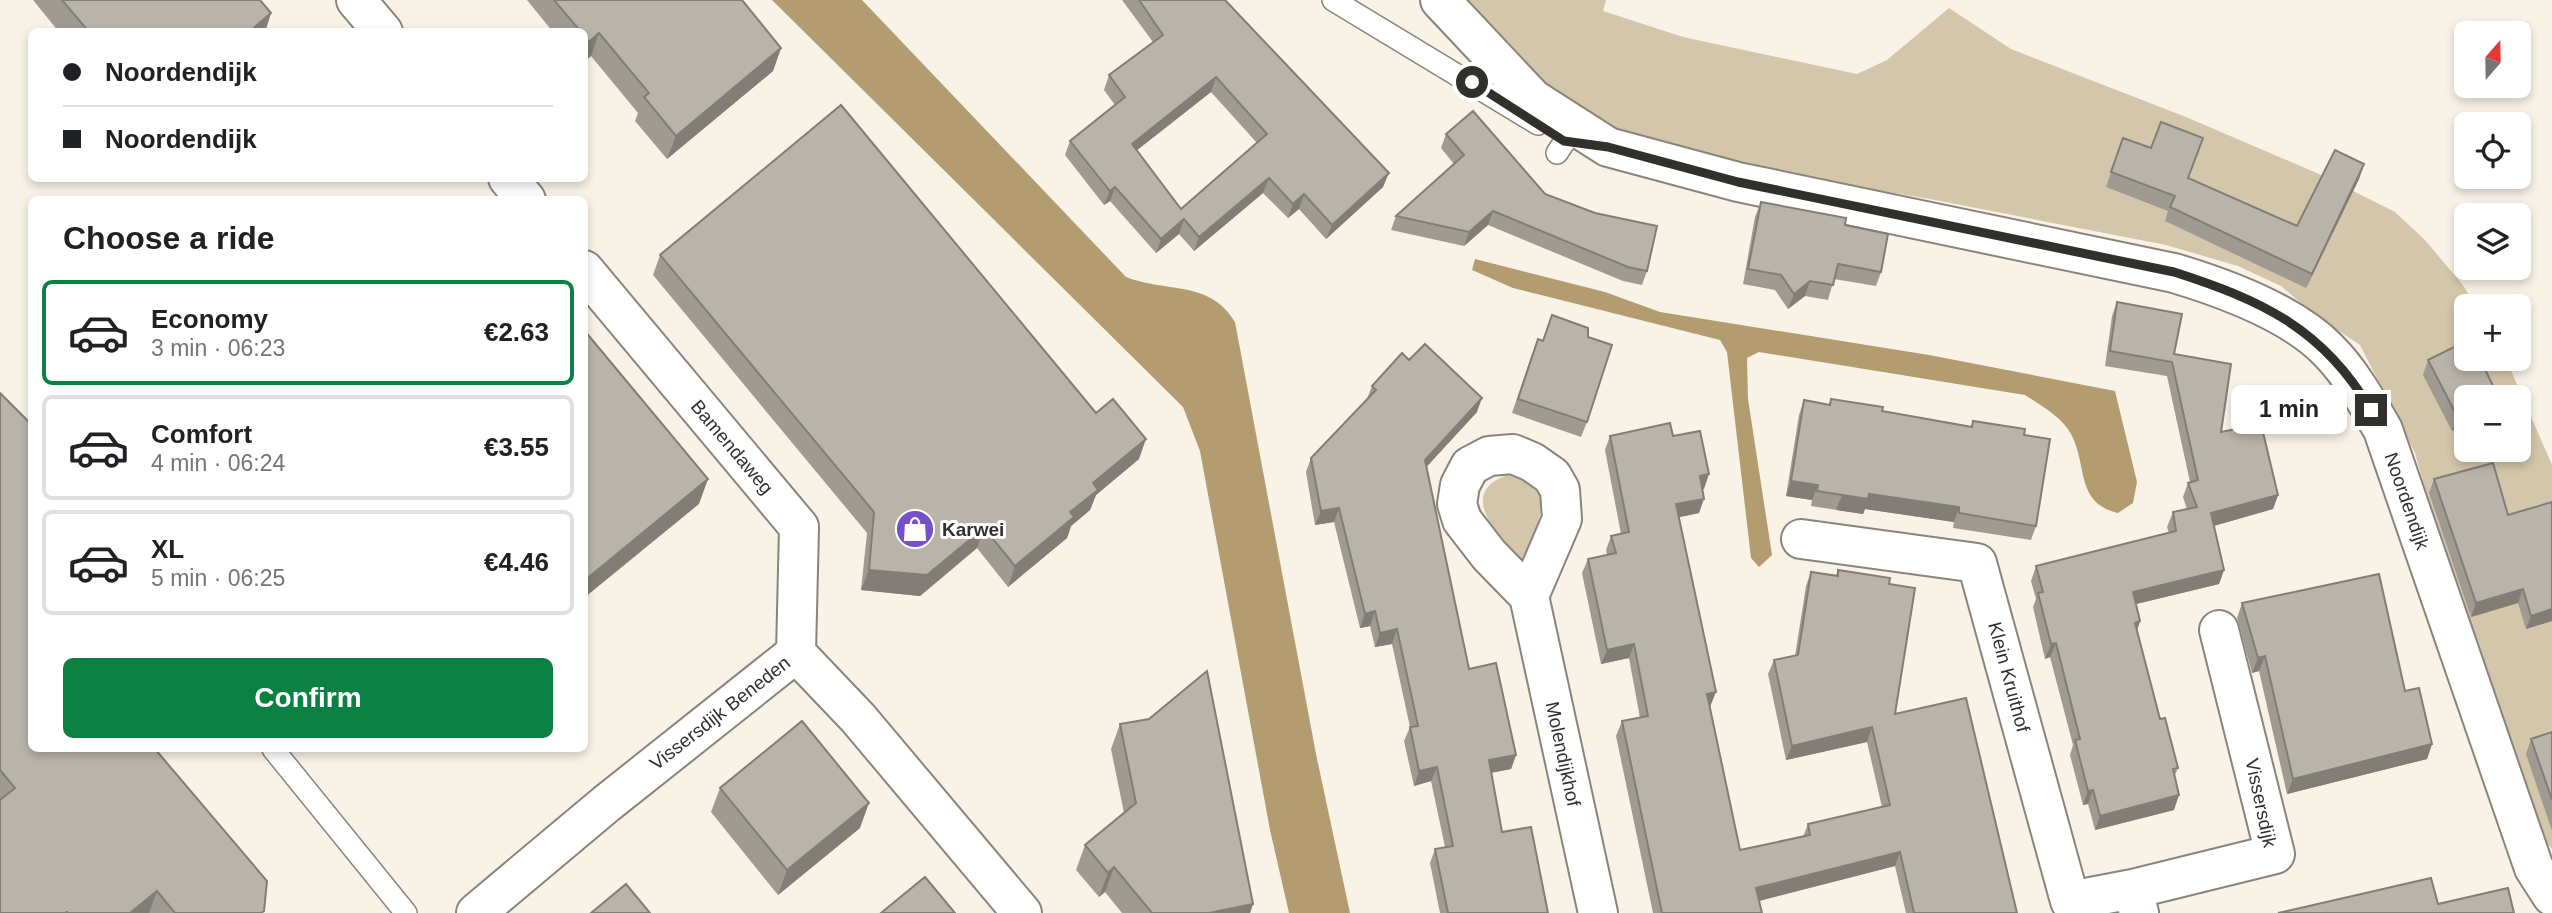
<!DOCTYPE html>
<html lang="en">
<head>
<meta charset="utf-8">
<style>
	:root { --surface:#fff; --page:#f6f6f6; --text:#202124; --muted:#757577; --line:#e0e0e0; --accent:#0b8043 }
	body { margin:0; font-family:Arial,sans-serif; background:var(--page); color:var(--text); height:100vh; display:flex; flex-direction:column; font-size:26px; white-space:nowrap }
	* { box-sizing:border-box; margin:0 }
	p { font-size:23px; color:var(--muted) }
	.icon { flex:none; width:38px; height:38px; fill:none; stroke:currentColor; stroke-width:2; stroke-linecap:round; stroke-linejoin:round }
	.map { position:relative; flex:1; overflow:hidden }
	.details { position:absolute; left:28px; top:196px; width:560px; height:556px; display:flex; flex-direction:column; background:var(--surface); border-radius:10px; box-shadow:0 4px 10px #0003 }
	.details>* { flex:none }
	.guide { position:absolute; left:28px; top:28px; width:560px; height:154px; border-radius:10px; box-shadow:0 4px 10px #0003; display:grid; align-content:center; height:154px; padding:0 35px; background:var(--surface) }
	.needle { width:46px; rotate:20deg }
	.fabs { position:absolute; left:2454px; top:21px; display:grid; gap:14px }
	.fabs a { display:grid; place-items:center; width:77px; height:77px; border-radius:10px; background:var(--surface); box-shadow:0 4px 10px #0003; font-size:35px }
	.end { position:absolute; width:32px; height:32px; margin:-16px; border:9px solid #32302c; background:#fff; box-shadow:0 0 0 4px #fff }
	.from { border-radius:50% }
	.bubble { position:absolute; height:49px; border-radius:10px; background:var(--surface); box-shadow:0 4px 10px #0003; font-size:23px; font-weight:700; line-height:49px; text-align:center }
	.guide b { display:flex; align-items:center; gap:24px; height:66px; font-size:26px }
	.guide b+b { border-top:2px solid var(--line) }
	.guide i { width:18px; height:18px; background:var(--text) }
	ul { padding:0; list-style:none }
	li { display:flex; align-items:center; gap:21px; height:105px; margin:0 14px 10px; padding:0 21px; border:4px solid var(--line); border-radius:10px }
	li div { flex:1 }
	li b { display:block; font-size:26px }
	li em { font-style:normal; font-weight:700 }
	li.selected { border-color:var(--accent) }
	li>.icon { width:63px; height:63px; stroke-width:1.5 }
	h2 { padding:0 35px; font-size:32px; line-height:84px }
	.action { display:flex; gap:14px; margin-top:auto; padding:14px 35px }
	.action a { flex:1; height:80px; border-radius:10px; background:var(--accent); color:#fff; font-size:28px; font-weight:700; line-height:80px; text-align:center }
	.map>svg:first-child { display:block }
</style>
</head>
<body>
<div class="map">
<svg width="2552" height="913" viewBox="0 0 2552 913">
	<rect width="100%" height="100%" fill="#f8f2e7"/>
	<!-- grass -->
	<path fill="#d4c6aa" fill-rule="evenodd" d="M1461,0H1606L1603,11L1683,37L1857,74L1887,60L1949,8L2011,49L2186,117L2319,174L2395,212L2425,240L2462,284L2476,306H2466V359H2506L2552,465V849L2529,824L2461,623L2415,453L2360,345L2315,315L2281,286L2238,266L2166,245L1930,199L1716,164L1635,144L1547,90ZM2466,397H2518V450H2466Z
		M1513,473L1529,481L1541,495L1540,515L1525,564C1500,536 1451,492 1513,473Z"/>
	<!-- water -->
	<path fill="#b39d70" d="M772,0H862L1126,277C1168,293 1210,280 1235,322L1316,754L1350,913H1289L1270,830L1200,451L1183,407Z
		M1475,259L1605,292L1660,312L1929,355L2115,391L2137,482L2133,503L2118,513C2075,503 2088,466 2071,434C2062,417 2040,405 2025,395L1759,352L1747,358L1748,399L1772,555L1759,567L1751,558L1727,352L1720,340L1513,288L1472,270Z"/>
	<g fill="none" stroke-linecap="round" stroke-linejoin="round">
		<!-- service casing -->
		<g stroke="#8a857b" stroke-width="24">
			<path id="service" d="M1333,0L1538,124
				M1557,153L1565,141
				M273,749L406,913"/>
		</g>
		<!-- minor casing -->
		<g stroke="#8a857b" stroke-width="42">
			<path id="minor" d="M356,0L383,32
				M1440,0L1533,99L1608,147L1738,182L2174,273C2224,288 2291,312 2328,350C2351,373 2367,402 2383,430L2534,868L2552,896
				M508,178L526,200
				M584,270L799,527L796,653
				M1801,539L1977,563L2070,901L2133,889
				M1529,596L1562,519L1560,490L1552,476L1532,462L1513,454L1489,456L1470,466L1460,485L1457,504L1462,520L1489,555L1529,596L1598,913
				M476,913L606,804L796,653L858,718L1022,913
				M2139,913L2133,889L2275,854L2219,630"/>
		</g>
		<!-- service -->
		<use href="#service" stroke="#fff" stroke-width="21"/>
		<!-- minor -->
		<use href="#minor" stroke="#fff" stroke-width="38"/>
	</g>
	<!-- wall -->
	<path fill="#9f9b92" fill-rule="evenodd" d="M33,0H260L271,13L265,32H59Z
		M527,0H742L781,48L773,71L667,159L635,121L638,113L591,56L584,62V32H553Z
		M1122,0H1226L1225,1L1383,187L1326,239L1299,209L1288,218L1263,193L1194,251L1179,234L1156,253L1110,201L1104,205L1065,155L1070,141L1115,105L1104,90L1109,75L1153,42ZM1211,92L1257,143L1181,209L1137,150Z
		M1446,134L1545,194L1647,271L1642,285L1623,281L1488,225L1464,246L1391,230L1396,216L1454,164L1441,148Z
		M2123,138L2188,178L2297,226L2364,164L2359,179L2306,288L2165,221L2168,211L2106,187Z
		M1761,202L1845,225L1881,272L1876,286L1834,279L1828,300L1805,296L1788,309L1775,290L1743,284L1755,217Z
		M660,255L1096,413L1139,459L1096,495L1090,510L1071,526L1067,538L1008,587L977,548L920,596L861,590L867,533L653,275Z
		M2117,302L2174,354L2221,432L2278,495L2273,509L2214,526L2224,570L2219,584L2136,604L2140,621L2137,631L2160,719L2178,768L2174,777V810L2095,830L2088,804L2083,805L2070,755L2073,745L2050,657L2045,659L2033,607L2036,599L2031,581L2036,566L2169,533L2167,527L2173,512L2187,509L2183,497L2188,483L2190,482L2167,376L2105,366L2112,316Z
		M1542,341L1587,422L1581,437L1512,413L1532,354Z
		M1409,360L1477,412L1426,467L1469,669L1516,755L1511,769L1491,773L1502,832L1548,913H1440L1430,863L1435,849L1445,847L1431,781L1414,786L1404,741L1410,727L1392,644L1375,647L1370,626L1360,628L1334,522L1315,525L1306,472L1311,458L1367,399L1372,386Z
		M2428,360L2498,396L2497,397H2466L2452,431L2423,375Z
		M0,393L32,749L264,911L263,913H0Z
		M1831,399L1882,411L1971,427L1973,421L2024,435L2036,526L2031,540L1953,528L1954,522L1865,509L1863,514L1811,506L1812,500L1786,496L1799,415L1804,400L1829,405Z
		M1610,436H1673L1704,489H1703L1699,513L1679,517L1710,707L1740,850L1803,837L1808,824L1882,807L1867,742L1786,760L1768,674L1774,660L1795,656L1806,586L1811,572L1836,575L1838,570L1889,584L1895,714L2017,913H1906L1895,866L1759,901L1762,913H1653L1616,736L1622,721L1640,718L1629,658L1601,664L1582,573L1588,559L1607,555L1606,550L1611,536L1621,534L1605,450Z
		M2434,479L2508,515L2552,621L2526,629L2518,603L2471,617L2429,493Z
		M2242,603L2405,691L2432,744L2427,759L2287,794L2259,671L2252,673L2237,618Z
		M1120,724L1253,904L1250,913H1122L1105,892L1099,897L1076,870L1085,845L1124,813L1111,749Z
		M2552,732V831L2526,754L2531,739Z
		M720,788L860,828L778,895L711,812Z"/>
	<!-- shaded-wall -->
	<path fill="#827e77" d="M271,13L265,32H249Z
		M599,33L591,56L584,62V54L589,42Z
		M781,48L773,71L667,159L676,136Z
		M1216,77L1211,92L1127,158L1132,144Z
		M2364,164L2359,179L2306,288L2312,274Z
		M1389,173L1383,187L1326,239L1332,225Z
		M1269,178L1263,193L1194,251L1199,237Z
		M1115,187L1110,201L1104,205L1110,191Z
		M1304,194L1299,209L1288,218L1293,204Z
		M1493,211L1488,225L1464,246L1469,232Z
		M1184,219L1179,234L1156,253L1161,239Z
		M1810,281L1805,296L1788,309L1794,294Z
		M1482,398L1477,412L1420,474L1425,460Z
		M2466,412V424L2452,431L2457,416Z
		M1146,439L1139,459L1096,495L1090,510L1071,526L1067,538L1008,587L1015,566L1070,512L1093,483Z
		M1709,474L1704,489L1695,490L1700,476Z
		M708,479L699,504L584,598V581Z
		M1791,481L1818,485L1812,500L1786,496Z
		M1869,494L1959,507L1954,522L1865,509L1863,514L1836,510L1842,495Z
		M2278,495L2273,509L2206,528L2211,513Z
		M1704,499L1699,513L1671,519L1676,504Z
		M1339,508L1334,522L1315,525L1321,511Z
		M984,528L977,548L920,596L861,590L869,570Z
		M2224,570L2219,584L2128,606L2133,592Z
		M2523,589L2518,603L2471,617L2476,603Z
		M2552,609V621L2526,629L2531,616Z
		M1375,611L1370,626L1360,628L1365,614Z
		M2140,621L2135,636V623Z
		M1397,629L1392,644L1375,647L1380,633Z
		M2056,643L2050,657L2045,659L2051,644Z
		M1634,644L1629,658L1601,664L1607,650Z
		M2265,656L2259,671L2252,673L2258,658Z
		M1716,692L1710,707L1707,694Z
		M1872,727L1867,742L1786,760L1792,746Z
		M2432,744L2427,759L2287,794L2293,779Z
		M1516,755L1511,769L1484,774L1489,760Z
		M1437,767L1431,781L1414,786L1419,771Z
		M2093,790L2088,804L2083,805L2088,791Z
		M2179,795L2174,810L2095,830L2100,816Z
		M869,803L860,828L778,895L787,870Z
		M1900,852L1895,866L1751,903L1756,888Z
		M1114,867L1105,892L1099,897L1108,873Z
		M157,891L149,913H130Z
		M1253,904L1250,913H1209Z"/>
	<!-- building -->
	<path fill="#b9b4aa" stroke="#827e77" stroke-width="2" fill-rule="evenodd" d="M62,0H260L271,13L249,32H89Z
		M554,0H742L781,48L676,136L644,97L649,93L599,33L589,42L584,36V32H581Z
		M1139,0H1225L1389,173L1332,225L1304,194L1293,204L1269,178L1199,237L1184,219L1161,239L1115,187L1110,191L1070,141L1125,97L1109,75L1163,35ZM1216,77L1267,134L1181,209L1132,144Z
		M841,105L1096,413L1113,399L1146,439L1093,483L1098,490L1070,512L1074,517L1015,566L984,528L927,575L869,570L874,512L660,255Z
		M1473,111L1545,194L1595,213L1657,226L1647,271L1628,267L1493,211L1469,232L1396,216L1464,155L1446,134Z
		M2161,122L2203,138L2188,178L2297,226L2335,150L2364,164L2312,274L2170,207L2175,196L2111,172L2123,138L2151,148Z
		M1761,202L1846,218L1845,225L1888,234L1881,272L1838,264L1833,285L1810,281L1794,294L1781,275L1748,269Z
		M2117,302L2182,314L2174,354L2231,364L2221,432L2261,424L2278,495L2211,513L2224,570L2133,592L2140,621L2135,623L2160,719L2165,718L2178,768L2173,769L2179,795L2100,816L2093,790L2088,791L2075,740L2080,739L2056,643L2051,644L2038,593L2043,592L2036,566L2176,531L2173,512L2197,507L2188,483L2198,480L2172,362L2110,351Z
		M1552,315L1588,328V337L1612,345L1587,422L1518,399L1538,339L1543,341Z
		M584,330L708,479L584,581Z
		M2466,341V359H2480L2498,396L2495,397H2466V412L2457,416L2428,360Z
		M1425,344L1482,398L1425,460L1469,669L1496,663L1516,755L1489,760L1502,832L1531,827L1548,913H1448L1435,849L1453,846L1437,767L1419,771L1410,727L1418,726L1397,629L1380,633L1375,611L1365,614L1339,508L1321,511L1311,458L1376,390L1372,386L1402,353L1409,360Z
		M0,393L32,425V749H155L267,881L264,911L261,913H175L157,891L130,913H68L67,912L65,913H0V800L15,788L0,770Z
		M1831,399L1883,407L1882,411L1972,427L1973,421L2025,429L2024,435L2050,439L2036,526L1959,513V507L1869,494L1868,499L1817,491L1818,485L1791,481L1804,400L1830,405Z
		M1670,423L1673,436L1700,431L1709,474L1700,476L1704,499L1676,504L1716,692L1707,694L1740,850L1810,835L1808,824L1890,805L1872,727L1792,746L1774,660L1798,655L1811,572L1838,576V570L1890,578L1889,584L1915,588L1895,714L1966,698L2017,913H1914L1900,852L1756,888L1762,913H1662L1622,721L1648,716L1634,644L1607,650L1588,559L1616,553L1611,536L1629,532L1610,436Z
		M2493,463L2508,515L2552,502V609L2531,616L2523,589L2476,603L2434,479Z
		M2379,574L2405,691L2419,688L2432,744L2293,779L2265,656L2258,658L2242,603Z
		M1207,671L1253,904L1209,913H1152L1114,867L1108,873L1085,845L1136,803L1120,724L1149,719Z
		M802,721L869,803L787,870L720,788Z
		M2552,732V800L2531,739Z
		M925,877L955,913H881Z
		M2431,878L2438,904L2508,888L2514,913H2278Z
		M626,884L650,913H591Z"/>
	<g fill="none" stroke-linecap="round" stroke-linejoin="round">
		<!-- route -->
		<path stroke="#32302c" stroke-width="9" d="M1472,82L1564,141L1608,147L1738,182L2174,272C2261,300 2323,328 2371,410"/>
	</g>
	<!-- icons -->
	<defs>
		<g id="shop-disc" transform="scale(2.0125)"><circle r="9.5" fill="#774fc8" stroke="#fff"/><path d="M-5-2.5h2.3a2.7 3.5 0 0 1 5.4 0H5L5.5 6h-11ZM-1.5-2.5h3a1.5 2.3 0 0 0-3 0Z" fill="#fff"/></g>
	</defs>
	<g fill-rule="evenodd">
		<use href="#shop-disc" x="915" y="529"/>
	</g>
	<g text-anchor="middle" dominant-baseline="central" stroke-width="6" stroke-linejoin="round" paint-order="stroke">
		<!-- street labels -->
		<g font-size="19" fill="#32302c" stroke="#fff">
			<text transform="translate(732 447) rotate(50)">Bamendaweg</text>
			<text transform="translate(2407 501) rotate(71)">Noordendijk</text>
			<text transform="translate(2009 677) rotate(75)">Klein Kruithof</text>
			<text transform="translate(720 713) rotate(-38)">Vissersdijk Beneden</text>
			<text transform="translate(1563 754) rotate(78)">Molendijkhof</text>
			<text transform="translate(2261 803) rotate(78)">Vissersdijk</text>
		</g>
		<!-- poi labels -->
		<g font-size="19" font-weight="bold" fill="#32302c" stroke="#fff" text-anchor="start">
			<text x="942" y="529">Karwei</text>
		</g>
	</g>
</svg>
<div class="fabs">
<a><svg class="needle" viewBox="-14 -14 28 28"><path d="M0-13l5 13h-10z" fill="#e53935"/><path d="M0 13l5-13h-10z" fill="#757577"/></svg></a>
<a><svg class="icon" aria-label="locate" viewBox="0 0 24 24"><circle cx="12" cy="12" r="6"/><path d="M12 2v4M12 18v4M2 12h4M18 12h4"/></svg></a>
<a><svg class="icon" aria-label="layers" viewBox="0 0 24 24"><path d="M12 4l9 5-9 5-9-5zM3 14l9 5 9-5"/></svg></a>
<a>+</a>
<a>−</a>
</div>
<i class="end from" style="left:1472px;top:82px"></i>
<i class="end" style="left:2371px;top:410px"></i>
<div class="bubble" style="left:2231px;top:385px;width:116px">1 min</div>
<div class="guide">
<b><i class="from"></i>Noordendijk</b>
<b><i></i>Noordendijk</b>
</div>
<section class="details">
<h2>Choose a ride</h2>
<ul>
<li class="selected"><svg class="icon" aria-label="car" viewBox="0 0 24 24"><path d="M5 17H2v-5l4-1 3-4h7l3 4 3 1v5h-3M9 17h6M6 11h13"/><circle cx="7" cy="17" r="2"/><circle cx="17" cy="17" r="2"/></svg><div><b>Economy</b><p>3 min · 06:23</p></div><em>€2.63</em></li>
<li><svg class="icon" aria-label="car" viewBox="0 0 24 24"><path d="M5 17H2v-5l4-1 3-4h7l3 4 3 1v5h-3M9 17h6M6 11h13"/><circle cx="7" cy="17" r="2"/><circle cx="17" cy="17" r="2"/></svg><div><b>Comfort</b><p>4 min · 06:24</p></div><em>€3.55</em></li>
<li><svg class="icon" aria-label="car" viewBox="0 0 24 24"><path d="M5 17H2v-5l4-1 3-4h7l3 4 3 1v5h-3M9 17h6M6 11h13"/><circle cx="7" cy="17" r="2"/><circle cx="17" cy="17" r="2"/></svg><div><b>XL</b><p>5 min · 06:25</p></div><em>€4.46</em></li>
</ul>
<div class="action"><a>Confirm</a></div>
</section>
</div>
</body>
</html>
